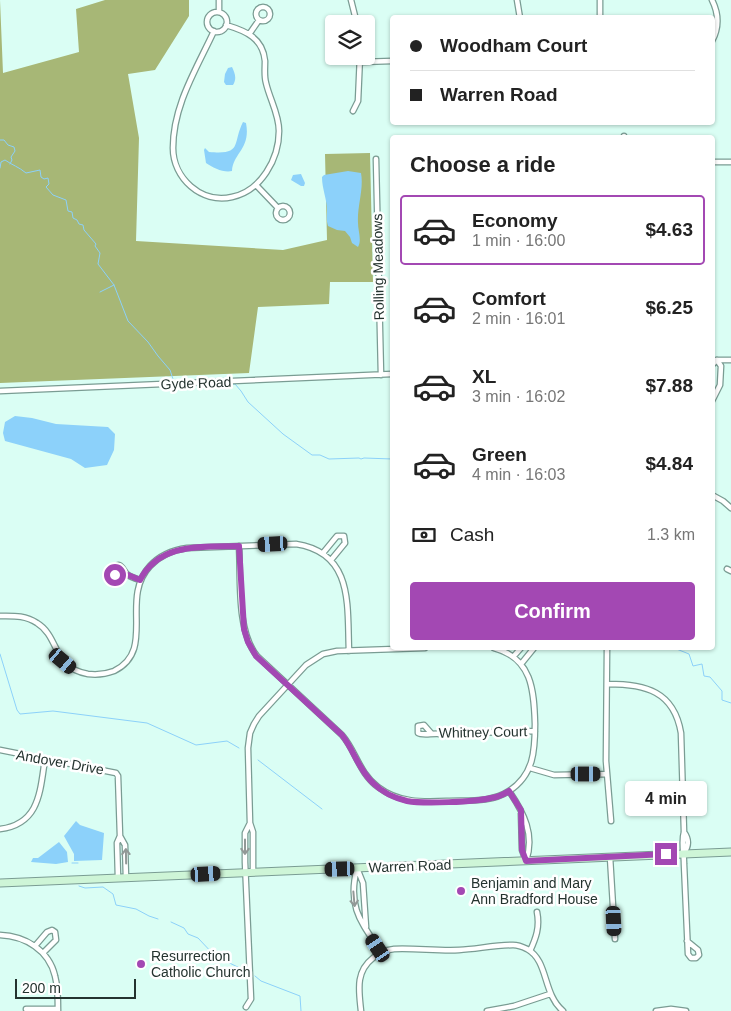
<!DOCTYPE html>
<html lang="en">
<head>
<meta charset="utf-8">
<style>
	:root { --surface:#fff; --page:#f6f6f6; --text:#222; --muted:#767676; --line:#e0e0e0; --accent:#a348b3 }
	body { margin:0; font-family:Helvetica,sans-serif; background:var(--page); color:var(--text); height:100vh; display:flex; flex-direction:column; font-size:19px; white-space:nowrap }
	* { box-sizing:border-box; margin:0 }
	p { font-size:16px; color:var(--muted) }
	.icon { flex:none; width:28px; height:28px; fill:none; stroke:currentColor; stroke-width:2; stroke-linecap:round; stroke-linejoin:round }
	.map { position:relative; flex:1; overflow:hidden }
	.drawer { position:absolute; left:390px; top:135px; width:325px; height:515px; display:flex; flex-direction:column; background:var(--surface); border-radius:5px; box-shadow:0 1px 4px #0004 }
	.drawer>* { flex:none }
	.hud { position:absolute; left:390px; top:15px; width:325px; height:110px; border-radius:5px; box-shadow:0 1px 4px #0004; display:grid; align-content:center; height:110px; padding:0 20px; background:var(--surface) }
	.controls { position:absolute; left:325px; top:15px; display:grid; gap:10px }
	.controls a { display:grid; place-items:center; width:50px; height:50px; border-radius:5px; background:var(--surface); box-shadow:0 1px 4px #0004; font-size:25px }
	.scale { position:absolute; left:15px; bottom:12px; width:121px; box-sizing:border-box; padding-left:5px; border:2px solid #24332f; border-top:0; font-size:14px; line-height:18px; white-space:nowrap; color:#24332f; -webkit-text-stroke:4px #fff; paint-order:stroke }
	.end { position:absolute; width:22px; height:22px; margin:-11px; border:6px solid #a348b3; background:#fff; box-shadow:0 0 0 2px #fff }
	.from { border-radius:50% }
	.bubble { position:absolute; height:35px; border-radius:5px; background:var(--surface); box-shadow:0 1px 4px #0004; font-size:16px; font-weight:700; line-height:35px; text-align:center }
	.car { position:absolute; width:15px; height:30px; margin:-15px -8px; border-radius:6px; box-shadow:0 0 4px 1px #0007; background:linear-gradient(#222 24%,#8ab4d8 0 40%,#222 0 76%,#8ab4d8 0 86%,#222 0) }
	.hud b { display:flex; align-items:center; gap:18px; height:48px; font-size:19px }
	.hud b+b { border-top:1px solid var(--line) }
	.hud i { width:12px; height:12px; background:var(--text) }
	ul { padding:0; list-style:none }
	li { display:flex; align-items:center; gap:15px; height:70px; margin:0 10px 8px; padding:0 10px; border:2px solid transparent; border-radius:5px }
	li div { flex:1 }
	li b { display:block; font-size:19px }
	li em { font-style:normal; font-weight:700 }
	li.current { border-color:var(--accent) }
	li>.icon { width:45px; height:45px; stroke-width:1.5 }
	h2 { padding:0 20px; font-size:22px; line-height:60px }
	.pay { display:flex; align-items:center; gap:12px; height:55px; padding:0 20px; font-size:19px }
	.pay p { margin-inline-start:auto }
	.cta { display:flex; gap:10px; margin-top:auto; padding:10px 20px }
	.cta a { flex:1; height:58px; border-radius:5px; background:var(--accent); color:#fff; font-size:20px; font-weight:700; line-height:58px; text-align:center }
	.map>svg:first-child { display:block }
</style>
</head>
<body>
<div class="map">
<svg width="731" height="1011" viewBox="0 0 731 1011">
	<rect width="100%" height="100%" fill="#dafef4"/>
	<!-- forest -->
	<path fill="#a7b776" d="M0,0L3,73L79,52L76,9L105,0H189V16L155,70L128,74L139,138L136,241L283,250L327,240L325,154L370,153L373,282H330L329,304L258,307L249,373L0,383Z"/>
	<!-- water -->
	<path fill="#8cd1fa" d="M232,67C235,73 237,79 233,85H226L224,82L225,74L228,68Z
		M243,122L246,123C251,149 233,153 232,171C224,173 213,168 206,163L204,150L205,148L209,152C243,155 232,144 243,122Z
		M348,171L361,173C364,189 357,206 358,223C358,231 362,240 358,247L352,243L350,237L345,231L337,230L328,226C326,219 327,217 327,210C327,199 322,189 322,177L324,175Z
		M301,174L305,183L304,186H301L291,180L293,175Z
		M15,416L32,418L56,424L108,427L115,434L114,450L107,465L85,468L71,459L5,441L3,433L5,422Z
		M76,821L80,825L104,833L102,860L74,861V854L64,836Z
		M59,842L67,852L68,862L56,864L31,862L33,858H38Z"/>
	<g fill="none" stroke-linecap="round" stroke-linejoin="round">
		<!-- stream -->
		<path stroke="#8cd1fa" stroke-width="1" d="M0,140H4L8,145L14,147L15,151L11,157L12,160L10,164
			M0,168L1,162L5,160C12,165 19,167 26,173L40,170L41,177L44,179L48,178L49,184L46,187L53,195L66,200L68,211L72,212L73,218L77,220L79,224L83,225L84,230L96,244L95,246L100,253L98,264L114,285L128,321L148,342L158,356L170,370L173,379
			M100,292L114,285
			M194,386L235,384L241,391L248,402L283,434L312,455H320L329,459L359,458L361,459L364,458L392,459
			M179,387L189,386
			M674,648L689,654L693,666L702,664L704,676L710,677L722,691V700L731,703
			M0,654L17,710L20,714L53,711L147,723L196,745L227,741L239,748
			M258,760L322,809
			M72,863H78
			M79,886L85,888L103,887L113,894L116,905L136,909L149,916L158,919
			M171,922L184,928L188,934L198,938L215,956L246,971
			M255,976L261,981L300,996L301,1011"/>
		<!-- street casing -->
		<g stroke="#7a9c93" stroke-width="7">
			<path id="street" d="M351,0L357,24
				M517,0L520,18
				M600,0V18
				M712,0C719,14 719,28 712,41
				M256 14a7 7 0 1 1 14 0a7 7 0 1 1-14 0Z
				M219,12V0
				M207 22a10 10 0 1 1 20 0a10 10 0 1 1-20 0Z
				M214,31C197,68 173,105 173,148C173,178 201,204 232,197C261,191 279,159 279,131C279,114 270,100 266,83C264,76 265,69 265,61C263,38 246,31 226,25
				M250,33L259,20
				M361,62L392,61
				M353,111L358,101L360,56
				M624,136V138
				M376,159L381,375
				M713,162H731
				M256,185L278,208
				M276 213a7 7 0 1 1 14 0a7 7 0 1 1-14 0Z
				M716,360H731
				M712,365L717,360L721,366L720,385L712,401
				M0,391L392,374
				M712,495L723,501L731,508
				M239,546C241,578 236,630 257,656L342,735C356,751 359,773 378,787C399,803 422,802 447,801C467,800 491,803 509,791C534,775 535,750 535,724C534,690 532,658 494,648
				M323,553L337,536H344L345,543L331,560
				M727,569L731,571
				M128,575H115L113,569C122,559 122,571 128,575C131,577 137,579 140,580
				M0,616C13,616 25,615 37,623C60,637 52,668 88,674C96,675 106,674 114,671C157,650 119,599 150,566C160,555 173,550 187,548L296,544C354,553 347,606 349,651
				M607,648L606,761L611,821
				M513,657L521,648
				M521,664L534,648
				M608,684C645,684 674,691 681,733L684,832C681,842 684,853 684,864L688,954L691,958H696L699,955L698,950L687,941
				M431,733L424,725L418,726V733C422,736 433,733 440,734L535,731
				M0,750L116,773L118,776L120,836L117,843L118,878
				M530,768L554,775L607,774
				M509,791C524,813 535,835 526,861
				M521,813L522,850L526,861
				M0,829C40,824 40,791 45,759
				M120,836L125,845L126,878
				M684,853C689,846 689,839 684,832
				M610,857L615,939
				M357,868C347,907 361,922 381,952
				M357,868L363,883L366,927
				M253,872V832L250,823L248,748L250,733L254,724L259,716L306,665L323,654L337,651L425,648
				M0,935C25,936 49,950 55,976C58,987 58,999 58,1011
				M35,946L47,932L52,930L55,932L56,940L43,953
				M530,951C536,938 540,927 537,912
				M246,1007L251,999L245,862V833L250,823
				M26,1009H58
				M361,1011C359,991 355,972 373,958C378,953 386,950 394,949C415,948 437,951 459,950C477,949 495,945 513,945C518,945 523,947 527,949C549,961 542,993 563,1011
				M487,1011L514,1006L550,994
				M656,1011L671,1009L686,1011"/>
		</g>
		<!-- secondary casing -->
		<g stroke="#7a9c93" stroke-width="9">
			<path id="secondary" d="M0,883L731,852"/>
		</g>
		<!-- street -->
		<use href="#street" stroke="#fff" stroke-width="4.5"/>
		<!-- secondary -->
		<use href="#secondary" stroke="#cef5d7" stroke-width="7"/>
	</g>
	<!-- one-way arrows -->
	<defs><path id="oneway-shaft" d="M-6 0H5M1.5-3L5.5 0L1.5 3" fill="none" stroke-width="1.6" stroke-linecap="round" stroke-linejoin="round" transform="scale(1.25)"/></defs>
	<g stroke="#929997">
		<use href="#oneway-shaft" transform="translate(245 847) rotate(90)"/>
		<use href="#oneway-shaft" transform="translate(126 856) rotate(-91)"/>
		<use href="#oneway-shaft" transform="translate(354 899) rotate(85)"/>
	</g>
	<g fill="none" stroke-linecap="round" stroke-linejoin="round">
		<!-- route -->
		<path stroke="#a348b3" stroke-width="6" d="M115,575H128L140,580C160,542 203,547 239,546L244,629L248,642L256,656L342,735C354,750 358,769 373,783C382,792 394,798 407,801C423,804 475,802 491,798C498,797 504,794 509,791L521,810L522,850L526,861L666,854"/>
	</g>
	<!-- markers -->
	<g fill="#a348b3" stroke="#fff" stroke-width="2">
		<circle cx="461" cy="891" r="5"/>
		<circle cx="141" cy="964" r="5"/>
	</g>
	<g text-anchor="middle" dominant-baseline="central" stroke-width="5" stroke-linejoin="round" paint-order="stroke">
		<!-- street labels -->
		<g font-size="14" fill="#24332f" stroke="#fff">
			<text transform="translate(378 267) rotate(-91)">Rolling Meadows</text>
			<text transform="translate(196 383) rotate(-2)">Gyde Road</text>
			<text transform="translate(483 732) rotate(-1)">Whitney Court</text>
			<text transform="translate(60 762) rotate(10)">Andover Drive</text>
			<text transform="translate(410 866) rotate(-2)">Warren Road</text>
		</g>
		<!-- poi labels -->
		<g font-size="14" fill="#24332f" stroke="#fff" text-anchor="start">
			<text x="471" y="883">Benjamin and Mary<tspan x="471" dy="16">Ann Bradford House</tspan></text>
			<text x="151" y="956">Resurrection<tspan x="151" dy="16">Catholic Church</tspan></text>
		</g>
	</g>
</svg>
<div class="controls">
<a><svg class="icon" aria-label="layers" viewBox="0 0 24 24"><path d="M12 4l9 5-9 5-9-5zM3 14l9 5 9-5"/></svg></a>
</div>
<div class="scale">200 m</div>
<i class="end from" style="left:115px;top:575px"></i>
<i class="end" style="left:666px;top:854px"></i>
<div class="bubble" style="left:625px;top:781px;width:82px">4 min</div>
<i class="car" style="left:273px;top:544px;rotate:267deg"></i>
<i class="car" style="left:63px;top:661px;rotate:130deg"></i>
<i class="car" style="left:586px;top:774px;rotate:90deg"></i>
<i class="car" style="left:340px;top:869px;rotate:268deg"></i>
<i class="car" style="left:206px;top:874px;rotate:87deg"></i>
<i class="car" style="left:614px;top:921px;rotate:177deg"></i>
<i class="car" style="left:378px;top:948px;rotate:326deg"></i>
<div class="hud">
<b><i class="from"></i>Woodham Court</b>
<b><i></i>Warren Road</b>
</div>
<section class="drawer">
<h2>Choose a ride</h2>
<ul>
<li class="current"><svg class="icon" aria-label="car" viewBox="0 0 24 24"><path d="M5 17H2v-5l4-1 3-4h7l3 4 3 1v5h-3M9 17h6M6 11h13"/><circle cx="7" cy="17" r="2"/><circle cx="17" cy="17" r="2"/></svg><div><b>Economy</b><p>1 min · 16:00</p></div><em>$4.63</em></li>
<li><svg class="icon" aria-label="car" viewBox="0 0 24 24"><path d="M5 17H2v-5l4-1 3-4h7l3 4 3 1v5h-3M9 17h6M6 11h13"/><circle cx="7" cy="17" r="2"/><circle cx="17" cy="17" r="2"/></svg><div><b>Comfort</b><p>2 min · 16:01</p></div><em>$6.25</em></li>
<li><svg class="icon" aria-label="car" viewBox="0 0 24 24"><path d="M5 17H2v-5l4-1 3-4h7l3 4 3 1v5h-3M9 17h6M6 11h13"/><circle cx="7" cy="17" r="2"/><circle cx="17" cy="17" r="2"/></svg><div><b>XL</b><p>3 min · 16:02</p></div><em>$7.88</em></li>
<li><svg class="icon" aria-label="car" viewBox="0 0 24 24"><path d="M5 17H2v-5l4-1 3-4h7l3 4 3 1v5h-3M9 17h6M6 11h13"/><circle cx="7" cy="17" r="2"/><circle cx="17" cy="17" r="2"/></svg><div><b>Green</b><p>4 min · 16:03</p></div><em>$4.84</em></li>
</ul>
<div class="pay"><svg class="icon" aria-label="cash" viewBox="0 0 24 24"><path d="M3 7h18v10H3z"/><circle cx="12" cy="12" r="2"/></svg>Cash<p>1.3 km</p></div>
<div class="cta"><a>Confirm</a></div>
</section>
</div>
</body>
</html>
